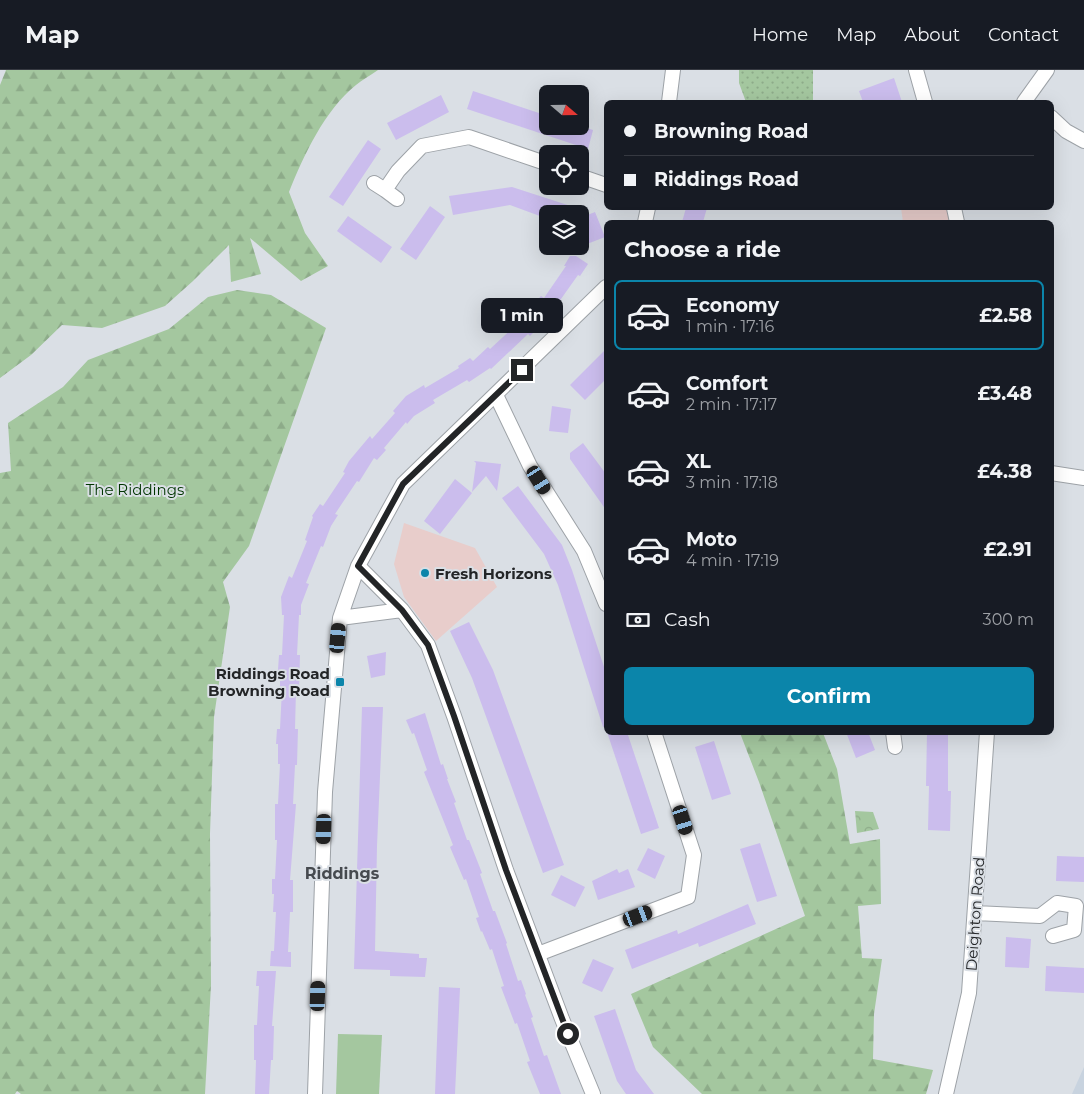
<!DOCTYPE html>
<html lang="en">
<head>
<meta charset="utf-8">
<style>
	:root { --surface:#171b24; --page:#242831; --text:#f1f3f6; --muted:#9ea1a6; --line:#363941; --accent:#0b85aa }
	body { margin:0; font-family:Montserrat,sans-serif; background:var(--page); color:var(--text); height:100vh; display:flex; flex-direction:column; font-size:19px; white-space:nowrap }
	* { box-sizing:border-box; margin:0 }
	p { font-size:16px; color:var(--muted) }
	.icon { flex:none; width:28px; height:28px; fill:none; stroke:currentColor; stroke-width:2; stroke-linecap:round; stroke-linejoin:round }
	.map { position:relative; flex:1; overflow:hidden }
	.panel { position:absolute; left:604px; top:150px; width:450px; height:515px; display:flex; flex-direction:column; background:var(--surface); border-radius:8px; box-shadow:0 5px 20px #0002 }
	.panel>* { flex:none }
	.guide { position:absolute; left:604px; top:30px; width:450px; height:110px; border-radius:8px; box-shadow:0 5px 20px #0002; display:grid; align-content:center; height:110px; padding:0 20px; background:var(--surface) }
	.needle { width:32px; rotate:110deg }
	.fabs { position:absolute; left:539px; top:15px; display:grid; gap:10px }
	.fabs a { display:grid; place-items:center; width:50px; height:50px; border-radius:8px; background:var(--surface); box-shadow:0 5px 20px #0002; font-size:25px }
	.end { position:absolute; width:22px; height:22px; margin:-11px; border:6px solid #232527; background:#fff; box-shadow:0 0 0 2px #fff }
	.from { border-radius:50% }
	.bubble { position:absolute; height:35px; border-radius:8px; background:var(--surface); box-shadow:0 5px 20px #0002; font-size:16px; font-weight:700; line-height:35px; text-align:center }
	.car { position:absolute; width:15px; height:30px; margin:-15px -8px; border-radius:6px; box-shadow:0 0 4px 1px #0007; background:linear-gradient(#222 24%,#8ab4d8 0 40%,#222 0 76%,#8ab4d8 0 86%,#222 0) }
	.guide b { display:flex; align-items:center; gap:18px; height:48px; font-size:19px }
	.guide b+b { border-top:1px solid var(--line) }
	.guide i { width:12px; height:12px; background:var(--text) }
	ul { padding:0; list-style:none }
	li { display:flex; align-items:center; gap:15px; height:70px; margin:0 10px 8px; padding:0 10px; border:2px solid transparent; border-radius:8px }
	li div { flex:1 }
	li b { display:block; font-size:19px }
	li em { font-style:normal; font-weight:700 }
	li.active { border-color:var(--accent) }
	li>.icon { width:45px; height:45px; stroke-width:1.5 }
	h2 { padding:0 20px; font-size:22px; line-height:60px }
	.pay { display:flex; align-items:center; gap:12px; height:55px; padding:0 20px; font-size:19px }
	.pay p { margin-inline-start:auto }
	.cta { display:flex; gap:10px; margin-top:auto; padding:10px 20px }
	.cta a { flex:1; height:58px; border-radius:8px; background:var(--accent); color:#fff; font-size:20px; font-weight:700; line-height:58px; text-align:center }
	header { display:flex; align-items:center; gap:30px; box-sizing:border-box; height:70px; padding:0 25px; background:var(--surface); border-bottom:1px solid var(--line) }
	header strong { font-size:24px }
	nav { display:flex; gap:28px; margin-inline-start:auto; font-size:18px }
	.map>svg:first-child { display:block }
</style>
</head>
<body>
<header>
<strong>Map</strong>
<nav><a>Home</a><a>Map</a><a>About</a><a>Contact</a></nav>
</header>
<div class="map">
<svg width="1084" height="1024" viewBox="0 0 1084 1024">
	<defs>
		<pattern id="forest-firs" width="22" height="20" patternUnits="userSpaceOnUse" patternTransform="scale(1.25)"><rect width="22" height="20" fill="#a4c79f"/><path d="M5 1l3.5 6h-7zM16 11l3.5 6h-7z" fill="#8dab89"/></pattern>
		<pattern id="park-crowns" width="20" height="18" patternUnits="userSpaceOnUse" patternTransform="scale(1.25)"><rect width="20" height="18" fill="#a4c79f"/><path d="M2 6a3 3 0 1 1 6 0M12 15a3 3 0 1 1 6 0" fill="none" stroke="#8dab89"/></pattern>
		<pattern id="garden-dots" width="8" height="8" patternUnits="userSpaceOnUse" patternTransform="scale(1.25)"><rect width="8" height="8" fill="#a4c79f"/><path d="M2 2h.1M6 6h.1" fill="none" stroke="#8dab89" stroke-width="1.8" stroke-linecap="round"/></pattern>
	</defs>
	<rect width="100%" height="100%" fill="#dadfe5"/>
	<!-- commercial -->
	<path fill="#e8cdcb" d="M901,138H948L950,152H903Z
		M404,453L475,478L497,517L436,571L404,527L394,494Z"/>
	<!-- built -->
	<path fill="#c8d3df" d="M1084,997V1024H1072Z"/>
	<!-- grass -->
	<path fill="#a4c79f" d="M338,964L382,965L379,1024H336Z"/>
	<!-- forest -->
	<path fill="url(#forest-firs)" d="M6,0H378C371,5 362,10 356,15C324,41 304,85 289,122L305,163L328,196L301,211L250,168L261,204L231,212L229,175L193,211L165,236L102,258L62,255L31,285L0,308V15Z
		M237,220L271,225L326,258L249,476L223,512L230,537L214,647L210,764L211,915L205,1024H21L17,1021L15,1024H0V403L11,401L8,353L63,317L88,290L169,259L208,227Z
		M740,663H823L837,699L850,774L880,769L881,834L858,836L862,888L882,889L874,944L873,989L933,1000L926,1024H702L653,977L631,924L805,846L759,712Z"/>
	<!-- park -->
	<path fill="url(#park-crowns)" d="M855,741L873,742L879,759L857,763Z"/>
	<!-- garden -->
	<path fill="url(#garden-dots)" d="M739,0H813V32H746L739,13Z"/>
	<!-- building -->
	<path fill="#cbbded" d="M894,8L902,32H863L859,21Z
		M473,21L548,46V56H580L593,60L588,79L467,39Z
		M441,25L449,42L396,70L387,53Z
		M368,70L381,79L343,136L329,127Z
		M512,117L586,141V144H548V149L510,135L453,145L449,126Z
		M430,136L445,147L416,190L400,179Z
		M686,138H707L703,152H682Z
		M595,142L605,167L587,174L580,158V148Z
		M348,146L392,177L381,193L337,161Z
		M570,186H576L588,194L580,206L578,205L556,236L558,238L530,266L528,264L491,299L490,298L469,312L467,310L433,330L435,333L414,346L407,354L406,352L384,378L386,380L377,390L374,388L359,412L357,411L335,444L338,445L331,456L323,477L321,476L306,513L309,514L301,535V545H299L297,585H300L299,620H296L295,659H298L297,695H295L293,734H296L290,810H293V842H290L288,882H291V897L270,896L271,881H274L276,842H273L274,824H272V809H275L277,770H275V734H278L280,694H278V674H276L277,659H280L282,619H280V600H278L279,585H282L284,545H282L281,527L289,506L292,508L307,471L305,470L313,447L312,446L320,434L323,436L345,403L343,402L349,391L370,366L372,369L395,343L393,341L406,326L424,315L425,318L459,298L458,296L470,288L473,291L488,277L490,279L518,253L516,252L541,226L544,228L566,196H564Z
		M606,279V309L585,330L570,315Z
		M552,336L571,339L568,363L549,361Z
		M583,373L606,404V440L570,389V383Z
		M474,391L501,394L497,421L486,406L472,422L476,393Z
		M455,409L472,423L440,464L424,451Z
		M518,416L562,475L572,500L606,603V656L603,657L558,515L544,484L502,428Z
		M469,552L493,600L564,795L543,803L472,608L450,561Z
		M386,582L385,605L371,608L367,586Z
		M362,637H383L377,776L375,881L419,884V888H427L425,907L390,906V900L354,899Z
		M425,643L441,695L443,694L448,709H447L456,732L454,733L467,770H469L482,803L480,804L493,841H495L507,873L506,874L518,911L521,910L526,924L525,925L533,947L531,948L544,986L547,985L561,1024H540L527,992L530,991L517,953L515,954L501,917L504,916L492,879L490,880L482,861L481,862L476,848L479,847L466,809L464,810L450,777L453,775L446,757L424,702L427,700L414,663L412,664L406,650Z
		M607,662H627L659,758L641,764Z
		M846,662H868L875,680L856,688Z
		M927,662H948V721H951L950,761L928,760L929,716H926Z
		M714,671L731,724L712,730L695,677Z
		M760,773L777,826L757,832L740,779Z
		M648,778L665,786L655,809L637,800Z
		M1057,786L1084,787V812L1056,811Z
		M617,799L619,803L628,799L635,817L598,830L592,811Z
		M561,805L585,817L575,837L551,825Z
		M748,834L756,854L699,877L698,873L632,899L625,880L677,860L678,864Z
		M1006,867L1031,869L1029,898L1005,897Z
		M593,889L614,898L602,922L582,913Z
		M1046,896L1084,898V923L1045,921Z
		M257,901H276L272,956H274L273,990H271L269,1024H255L256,990H254V955H257L259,916H256Z
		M439,917L460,918L455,1024H435Z
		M615,939L636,1000L654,1024H626L617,1011L594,946Z"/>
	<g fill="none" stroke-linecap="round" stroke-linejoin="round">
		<!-- street casing -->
		<g stroke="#9da2a7" stroke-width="16">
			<path id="street" d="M916,0L925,32
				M669,32L673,0
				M1024,32L1047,0
				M1051,47L1066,61L1084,71
				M580,106L606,115
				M374,113L385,120L398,101L422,76L469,67L548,94
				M385,120L397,129
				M954,138L957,152
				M645,152L648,138
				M496,325L530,396L584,481L606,534
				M1051,403L1084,408
				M358,496L402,540L428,575L454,646L506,800L562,949L593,1024
				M340,548L402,540
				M893,662L895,677
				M975,843L1040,846L1057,833L1076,836L1074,860L1053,866
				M538,884L688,827L694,785L654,662
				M315,1024L325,722L340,548L358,496L403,414L606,217
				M946,1024L969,923L987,662"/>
		</g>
		<!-- street -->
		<use href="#street" stroke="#fff" stroke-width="14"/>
	</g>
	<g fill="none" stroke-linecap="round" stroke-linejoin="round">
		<!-- route -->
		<path stroke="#232527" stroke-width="6" d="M522,300L403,414L358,496L402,540L428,575L454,646L506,800L568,964"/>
	</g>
	<!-- markers -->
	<g fill="#0b85aa" stroke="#dadfe5" stroke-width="2">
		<circle cx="425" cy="503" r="5"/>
		<rect x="335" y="607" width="10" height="10" rx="2.5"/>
	</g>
	<g text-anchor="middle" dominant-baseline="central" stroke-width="4" stroke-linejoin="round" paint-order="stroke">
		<!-- park labels -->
		<g font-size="15" fill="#013500" stroke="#dadfe5">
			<text x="135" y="419">The Riddings</text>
		</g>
		<!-- poi labels -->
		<g font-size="15" font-weight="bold" fill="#232527" stroke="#dadfe5" text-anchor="start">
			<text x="435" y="503">Fresh Horizons</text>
			<text x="330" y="603" text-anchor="end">Riddings Road<tspan x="330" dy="17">Browning Road</tspan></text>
		</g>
		<!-- street labels -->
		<g font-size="15" fill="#232527" stroke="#dadfe5">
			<text transform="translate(975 844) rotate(-86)">Deighton Road</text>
		</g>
		<!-- neighbourhood labels -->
		<g font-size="16" font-weight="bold" fill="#464a4f" stroke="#dadfe5">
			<text x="342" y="803">Riddings</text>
		</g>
	</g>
</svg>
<div class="fabs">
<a><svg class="needle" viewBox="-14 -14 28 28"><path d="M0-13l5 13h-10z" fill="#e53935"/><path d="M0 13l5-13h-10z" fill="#9ea1a6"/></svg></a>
<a><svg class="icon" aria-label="locate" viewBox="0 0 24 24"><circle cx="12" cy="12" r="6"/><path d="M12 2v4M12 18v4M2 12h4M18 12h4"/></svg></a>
<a><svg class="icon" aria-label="layers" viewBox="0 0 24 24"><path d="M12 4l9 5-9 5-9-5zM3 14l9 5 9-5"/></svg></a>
</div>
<i class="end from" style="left:568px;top:964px"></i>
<i class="end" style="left:522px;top:300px"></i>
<div class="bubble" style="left:481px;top:228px;width:82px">1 min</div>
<i class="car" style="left:539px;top:410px;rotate:148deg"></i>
<i class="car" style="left:338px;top:568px;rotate:5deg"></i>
<i class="car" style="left:683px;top:750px;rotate:162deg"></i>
<i class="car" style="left:324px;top:759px;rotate:182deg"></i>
<i class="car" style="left:638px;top:846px;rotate:69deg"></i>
<i class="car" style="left:318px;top:926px;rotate:2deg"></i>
<div class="guide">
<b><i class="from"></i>Browning Road</b>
<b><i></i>Riddings Road</b>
</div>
<section class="panel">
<h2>Choose a ride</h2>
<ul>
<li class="active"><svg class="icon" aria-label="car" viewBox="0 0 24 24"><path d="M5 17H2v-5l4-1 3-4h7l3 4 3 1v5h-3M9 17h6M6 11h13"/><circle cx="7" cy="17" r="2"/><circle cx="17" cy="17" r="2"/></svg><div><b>Economy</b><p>1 min · 17:16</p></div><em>£2.58</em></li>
<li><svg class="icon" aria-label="car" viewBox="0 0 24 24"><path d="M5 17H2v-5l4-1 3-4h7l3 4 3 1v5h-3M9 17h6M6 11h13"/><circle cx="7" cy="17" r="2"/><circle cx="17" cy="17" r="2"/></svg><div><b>Comfort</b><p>2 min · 17:17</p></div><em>£3.48</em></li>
<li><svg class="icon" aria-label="car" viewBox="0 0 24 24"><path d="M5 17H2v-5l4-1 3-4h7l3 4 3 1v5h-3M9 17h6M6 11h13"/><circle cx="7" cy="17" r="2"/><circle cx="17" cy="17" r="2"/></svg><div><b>XL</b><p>3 min · 17:18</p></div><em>£4.38</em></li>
<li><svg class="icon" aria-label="car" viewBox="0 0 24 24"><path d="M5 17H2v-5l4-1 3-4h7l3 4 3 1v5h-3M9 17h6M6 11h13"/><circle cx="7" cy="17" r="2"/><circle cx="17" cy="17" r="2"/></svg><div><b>Moto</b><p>4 min · 17:19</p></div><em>£2.91</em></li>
</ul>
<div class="pay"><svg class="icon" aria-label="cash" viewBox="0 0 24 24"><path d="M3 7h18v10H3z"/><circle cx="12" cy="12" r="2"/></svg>Cash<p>300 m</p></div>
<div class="cta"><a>Confirm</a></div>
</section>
</div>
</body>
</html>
